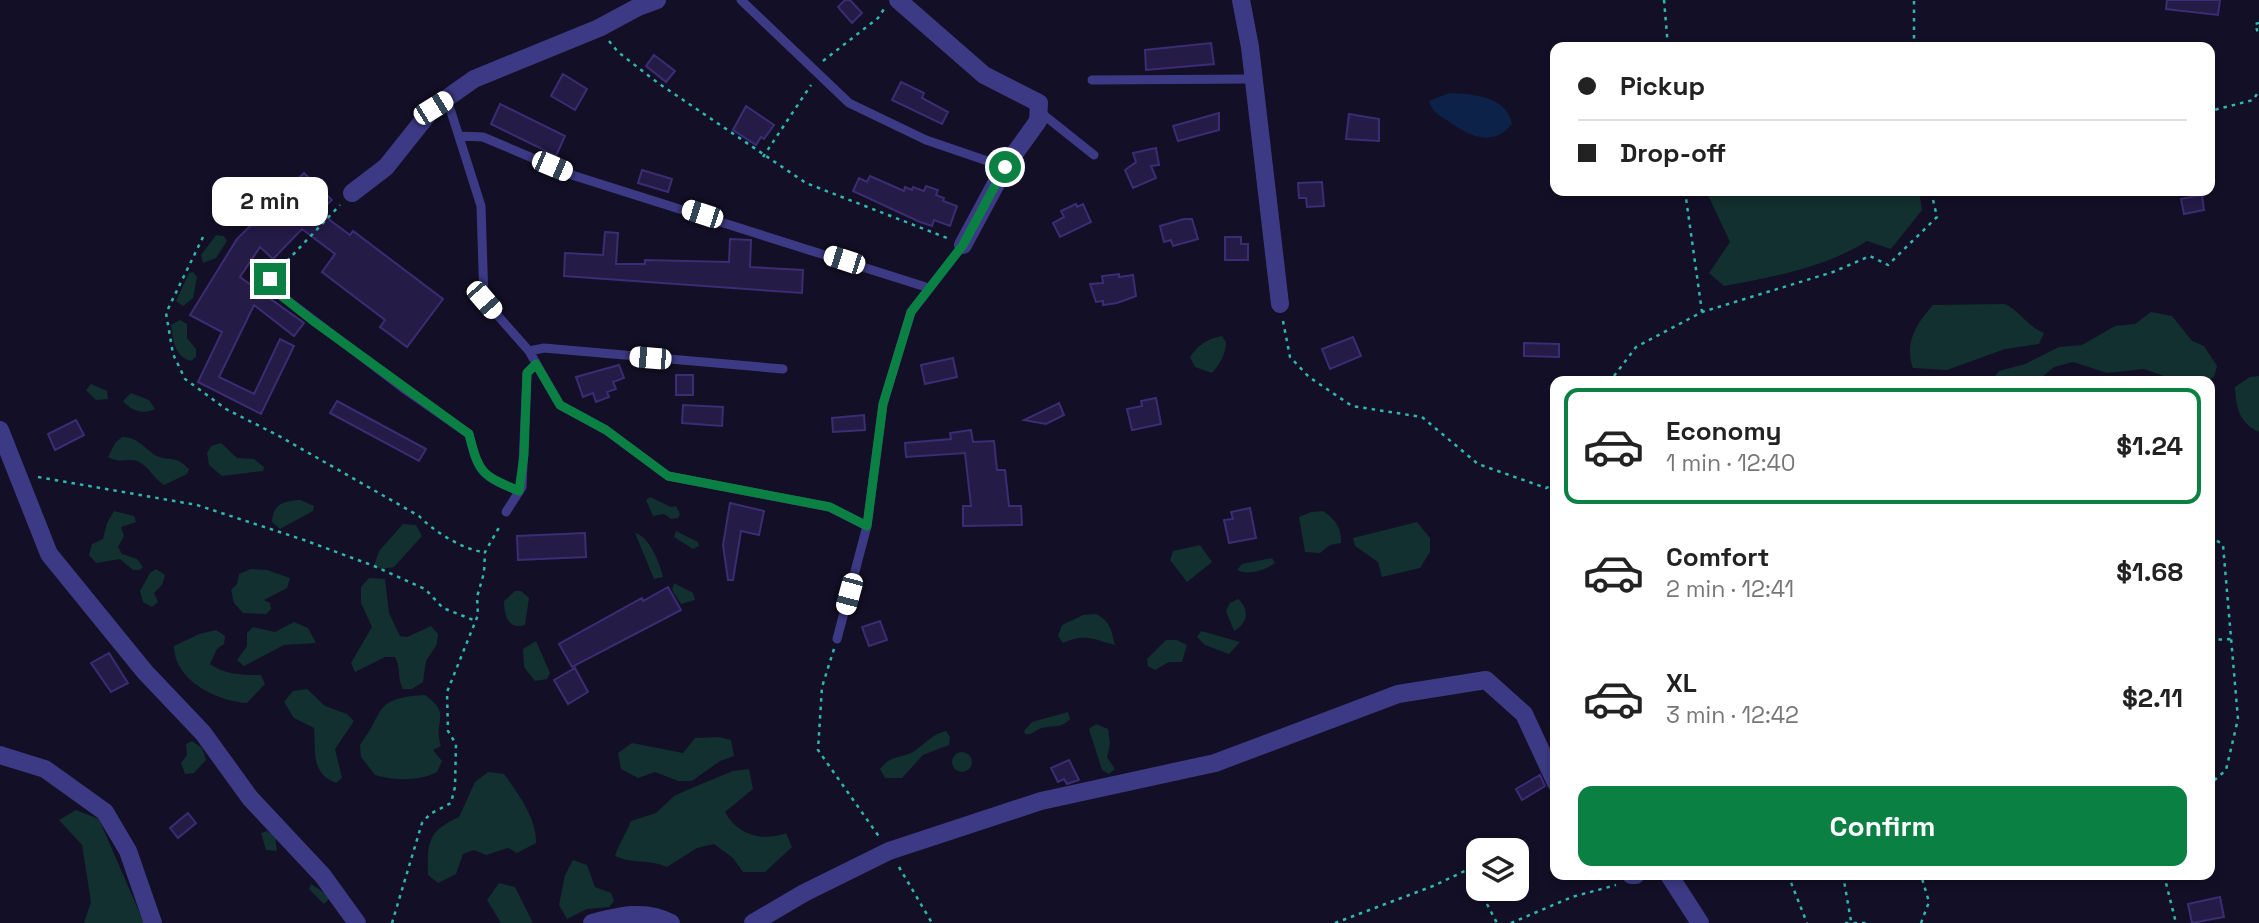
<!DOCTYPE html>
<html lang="en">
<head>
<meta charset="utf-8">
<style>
	:root { --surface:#fff; --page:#f6f6f6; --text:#222; --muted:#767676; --line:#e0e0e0; --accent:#0b8043 }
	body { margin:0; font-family:"Space Grotesk",sans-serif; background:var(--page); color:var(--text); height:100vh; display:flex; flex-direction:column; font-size:26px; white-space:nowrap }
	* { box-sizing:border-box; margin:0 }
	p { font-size:23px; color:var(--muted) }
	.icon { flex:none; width:38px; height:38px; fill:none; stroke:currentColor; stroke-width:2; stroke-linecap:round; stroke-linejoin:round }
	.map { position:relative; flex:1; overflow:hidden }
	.side { position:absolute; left:1550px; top:376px; width:665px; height:504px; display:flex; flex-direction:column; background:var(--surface); border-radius:14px; box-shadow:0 4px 10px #0003 }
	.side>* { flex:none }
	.top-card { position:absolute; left:1550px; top:42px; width:665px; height:154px; border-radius:14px; box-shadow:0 4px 10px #0003; display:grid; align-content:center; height:154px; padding:0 28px; background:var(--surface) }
	.controls { position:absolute; left:1466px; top:838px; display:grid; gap:14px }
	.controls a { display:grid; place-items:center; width:63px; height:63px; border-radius:14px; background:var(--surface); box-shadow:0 4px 10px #0003; font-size:35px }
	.end { position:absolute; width:32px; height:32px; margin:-16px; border:9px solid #0b8043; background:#fff; box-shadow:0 0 0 4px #fff }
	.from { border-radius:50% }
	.bubble { position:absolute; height:49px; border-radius:14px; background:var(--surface); box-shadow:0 4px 10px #0003; font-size:23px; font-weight:700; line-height:49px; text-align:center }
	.car { position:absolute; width:21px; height:42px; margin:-21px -10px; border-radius:9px; box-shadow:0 0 5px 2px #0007; background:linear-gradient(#fff 24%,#345 0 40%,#fff 0 76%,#345 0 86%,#fff 0) }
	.top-card b { display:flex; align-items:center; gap:24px; height:66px; font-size:26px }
	.top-card b+b { border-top:2px solid var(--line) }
	.top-card i { width:18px; height:18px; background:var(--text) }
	ul { padding:12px 0 0; list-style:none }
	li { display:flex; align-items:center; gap:21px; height:116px; margin:0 14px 10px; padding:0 14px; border:4px solid transparent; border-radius:14px }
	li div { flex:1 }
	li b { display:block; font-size:26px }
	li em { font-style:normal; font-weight:700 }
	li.on { border-color:var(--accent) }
	li>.icon { width:63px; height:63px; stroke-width:1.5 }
	.primary-button { display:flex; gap:14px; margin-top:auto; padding:14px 28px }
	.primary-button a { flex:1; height:80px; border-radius:14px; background:var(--accent); color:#fff; font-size:28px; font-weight:700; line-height:80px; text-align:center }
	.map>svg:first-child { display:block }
</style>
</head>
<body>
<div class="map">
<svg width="2259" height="923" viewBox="0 0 2259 923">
	<rect width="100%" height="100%" fill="#130f26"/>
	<!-- green -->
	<path fill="#12302f" d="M1706,191H1919L1922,210L1891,249L1867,241C1824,268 1773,277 1724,286L1709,273L1730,242Z
		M247,199L253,205V213L249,217L235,218L234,210Z
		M216,235L224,236L227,241L216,258L203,263L201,255Z
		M193,272L197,277L193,298L183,306L176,301L189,273Z
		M2005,304C2021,312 2027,326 2044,333L2039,344L2005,349L1947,370L1913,368C1904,343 1916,324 1933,305Z
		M2151,312L2172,316L2192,341L2204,346L2217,366L2214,377L2205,381H2178L2144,369L2107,373L2073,362L2054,367L2042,377L2028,381H1991L1999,371L2025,364L2059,347L2082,345L2115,326L2135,324Z
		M180,320L187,324V338L196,349V357L191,361C174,356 173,340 171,325Z
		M1222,336L1226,342C1226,354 1220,364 1212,373L1195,367L1190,357C1198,345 1207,339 1222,336Z
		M2259,376V432C2239,423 2236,407 2235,387L2250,377Z
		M91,384L107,391L108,399L96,400L86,390Z
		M131,393L149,400L155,409C142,415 132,411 123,401Z
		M122,437C139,437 144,449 157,456C171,462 174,454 189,469L187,474L164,485C154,479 147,464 137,461C125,458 122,464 108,457L115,443Z
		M221,443L237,458L254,459L264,467L263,471L222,476L209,465L207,453L211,446Z
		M650,497L671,507L676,506L680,514L678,518L671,519L664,514L653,516L646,500Z
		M300,500L314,506L313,511L280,529L272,522C273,504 283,501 300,500Z
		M114,511L134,516L136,522L121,527L124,536L118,547L122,554L137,559L143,567L140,570H133L120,559L96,563L89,555L92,544L103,539L107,523Z
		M1323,511C1335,519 1342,528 1341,543L1330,545L1320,553L1305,552L1299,517L1311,512Z
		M1417,522L1430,538V552L1420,568L1382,577L1378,562L1355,546L1353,538Z
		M403,524L416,525L422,536L394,567L381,569L374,566L379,551Z
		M676,531L698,542L699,546L693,549L674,537Z
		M635,533C649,536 660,563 663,577L654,579Z
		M1200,545L1212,562L1187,582L1170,560L1173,551Z
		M1272,558L1275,563C1265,570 1248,576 1237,570L1242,564Z
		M156,569L165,575L162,585L154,593L158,602L152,607L143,602L140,591L150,573Z
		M251,569L267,570L290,578L287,588L264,600L270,603L271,609L266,614L243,613L234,603L231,590L237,584L239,574Z
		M369,578L385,579L389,613L400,636L407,637L431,626L438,634L437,644L426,661L423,682L412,689H403C397,678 401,668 395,657H385L355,672L351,663L372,627L361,603V587Z
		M674,583L693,593L695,600L681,604L672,590Z
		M515,591H521L529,598L525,625C508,630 504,615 504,601Z
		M1238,599C1250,610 1248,623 1234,631L1226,611L1230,603Z
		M1096,614C1111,622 1111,630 1115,645C1094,639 1084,633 1063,643L1058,636L1062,625L1083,615Z
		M294,622L308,628L316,643L284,645L244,666L237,660L247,646V633L253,627L275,632Z
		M216,630L225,636L224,644L217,649L210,664C225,675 243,675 261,675L265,684L247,703C216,701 174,680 174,646L199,634Z
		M1201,631L1240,642L1229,654L1205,645L1197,637Z
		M1166,640H1177L1187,645L1182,662H1169L1155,670L1148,666L1147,659Z
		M536,641L550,673L547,679L535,681L524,667L523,649Z
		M307,689L325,706L347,714L354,721L335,749L342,778L336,783C310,773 316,751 314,728L294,718L284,702L293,691Z
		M425,695C453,715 432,722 441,746L433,750L442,761L437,772C421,781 393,781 375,775L361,757L360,745C386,710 373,698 425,695Z
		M1068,712L1070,719C1060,729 1054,725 1042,728C1034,730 1034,735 1025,734L1024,731L1032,722Z
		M1096,724L1108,729L1110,744L1107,757L1115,769L1109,774L1102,770L1089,729Z
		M946,731L950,737L949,745L923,755L902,778H885L880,769C893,753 901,760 916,750C926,743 932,734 946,731Z
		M719,737L731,740L734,756L720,761L692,781H678L655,772L638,778L621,769L618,753L632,743L683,753L695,738Z
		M192,741L202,748L206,760L194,773L185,774L181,763L187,755L186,744Z
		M952 762a10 10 0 1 1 20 0a10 10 0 1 1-20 0Z
		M749,769L753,789L725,812C737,835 763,842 786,833L792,847L765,872H743L733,858L714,844L697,848L667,867C649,859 632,864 615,856C619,843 626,834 631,821L656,813L674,796L694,787L733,771Z
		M488,772L504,774C518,793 537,819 536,843L517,853L508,848L486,855L474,850L463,854L456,874L438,883L428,875C427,842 428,831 459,817L475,782Z
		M76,810L99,819L144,923H84L91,902L82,845L59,820Z
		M267,831L275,836L277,851L266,850L261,833Z
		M573,860L587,865L595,887L611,893L614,901L609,907L587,909L567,919L559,905L565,875Z
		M499,883L515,887L533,923H501L487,900Z
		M311,884L331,897L324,904L309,889Z"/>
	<!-- water -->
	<path fill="#0c2248" d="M1449,93C1473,94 1507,96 1512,124C1492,148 1469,136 1448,121C1439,115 1432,112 1429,101Z"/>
	<!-- building -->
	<path fill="#241b47" stroke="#3b2d73" stroke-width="2" d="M845,0H850L862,13L852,23L838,7Z
		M2167,0H2220L2218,15L2166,9Z
		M1211,43L1214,64L1146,70L1145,50Z
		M654,55L675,71L666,82L646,66Z
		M563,74L587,89L575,110L551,96Z
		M901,82L924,93L922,98L948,112L942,124L892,100Z
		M500,104L565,136L556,156L491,124Z
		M746,106L774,125L764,139L761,137L756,145L733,130Z
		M1219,113V130L1178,141L1173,126Z
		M1349,114L1379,119V141L1346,139Z
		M1156,148L1159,165L1151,166L1156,178L1133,188L1125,170L1136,162L1133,153Z
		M642,170L672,179L668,192L638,183Z
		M304,173L332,200L319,212L350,235L353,231L443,299L407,347L380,327L385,320L322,272L335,254L302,229L273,259L260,247L240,277L304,323L294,336L254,305L219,377L254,394L280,339L294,346L261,414L198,382L222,332L190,315L237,239Z
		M870,176L904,191L905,187L912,190L913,187L924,191L926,186L938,190L936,195L944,198L943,201L957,206L950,226L934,220L932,226L920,222L853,191L859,178L867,182Z
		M1322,182L1324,206L1307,207L1306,198H1299L1298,183Z
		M2202,195L2204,210L2184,214L2181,199Z
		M1076,204L1077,207L1083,204L1091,222L1060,237L1053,223L1064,217L1061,211Z
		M1184,219H1192L1198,239L1173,246L1171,240L1164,242L1160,226Z
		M605,232L618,233L616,264H645V260L729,262L730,239L751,240L750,267L803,270L802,293L564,276L565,253L603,255Z
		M1225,237H1241V244H1248V260H1225Z
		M1119,274V277L1133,275L1136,296L1117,303L1103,305V301L1096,302L1090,284L1103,283L1102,276Z
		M1353,337L1361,356L1330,369L1322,349Z
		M1524,343L1559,344V357L1524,356Z
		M953,358L957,377L925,384L921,365Z
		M619,365L624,378L613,382L616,389L607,392L609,397L596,402L593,393L583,397L576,377Z
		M676,375H693V395H676Z
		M1156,398L1161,424L1132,430L1127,409L1142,406L1141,401Z
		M337,401L426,449L419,461L330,413Z
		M1059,403L1064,415L1046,424L1024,420Z
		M683,405L723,407L722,426L682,423Z
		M864,415L865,430L833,432L832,418Z
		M76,420L84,435L55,450L48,434Z
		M971,430L973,442L994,441L997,470H1005L1009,506H1021L1022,525L963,526V506H971L965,453L906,457L905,443L951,439L950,433Z
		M730,503L764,511L759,535L741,531L733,580H728L723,545Z
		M1250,508L1256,538L1229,543L1224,520L1233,519L1231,512Z
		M585,533L586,557L518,560L517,536Z
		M668,587L681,610L572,667L559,644L642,598L643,601Z
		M880,621L887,640L869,646L862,627Z
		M109,653L128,683L111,692L91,663Z
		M575,668L588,692L568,704L554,680Z
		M1069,760L1079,780L1067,784L1064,779L1058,782L1051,768Z
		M1540,775L1545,786L1522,800L1516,789Z
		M188,813L196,823L178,838L170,828Z
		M2220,897L2224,917L2192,923L2188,904Z"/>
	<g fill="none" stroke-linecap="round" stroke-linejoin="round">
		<!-- path -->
		<path stroke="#2fb8b0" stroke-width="2.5" stroke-dasharray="3.5 5" stroke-linecap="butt" d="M1664,0L1668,47
			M2259,23L2255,24L2259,36
			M609,41L618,52L658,83L806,183L947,238
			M1914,47V0
			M823,61L878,18L884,9
			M2210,116L2214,110L2253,100L2259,91
			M763,157L811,85
			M1685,191L1702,312
			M203,237L166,313L173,354L185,379L226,409L279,436L419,516C433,531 465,551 485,552
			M287,261L340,205
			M1283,321L1290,357L1309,377L1352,406L1422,417L1478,464L1546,488L1556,484
			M1614,376L1636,347L1702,312L1833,272L1870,256L1888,265L1937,217L1931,191
			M38,477L197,505L304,540L374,566L425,589L443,608L476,621
			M2210,536L2223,545L2238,719L2226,770L2210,784
			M2210,640L2231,639
			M834,649L822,687L818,750L880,838
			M899,867L932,923
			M1788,875L1807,923
			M1843,875L1851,921
			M2164,875L2176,923
			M1479,889L1497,923
			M392,923L422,823L430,814L451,803L455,787L456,744L448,731L447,692L478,615L477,597L484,573L485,552L501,524
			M1335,923L1433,886L1469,869L1479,889
			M1511,923L1572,897L1616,885
			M1845,923H1869
			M1921,923L1929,902L1921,875"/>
		<!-- lane -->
		<path stroke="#3d3a85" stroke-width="9" d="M741,0L849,103L926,140L1005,167
			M1092,80L1253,79
			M447,99L481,206L484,300L529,351L560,405L606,430L668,476L829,507L867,526
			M1040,112L1094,155
			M459,136L483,137L575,176L929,288
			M278,271L270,280L274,290L403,388L469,434C478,473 482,476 519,491
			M529,351L544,348L783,369
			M506,512L522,487L527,373L536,364
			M837,639L867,526L883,404L911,312L963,245"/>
		<!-- street -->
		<path stroke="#3d3a85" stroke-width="18" d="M898,0L984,75L1039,103L1038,121L1005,167L963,245
			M1241,0L1250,47L1280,304
			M352,193L386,167L433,108L474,79L599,28L638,7L657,0
			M0,430L49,554L145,672L203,733L250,798L323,876L357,923
			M0,755L45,769L105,812L128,851L153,923
			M1631,875H1636
			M1669,875L1700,923
			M592,923C619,916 645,909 671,923
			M753,923L804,893L889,851L1041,801L1215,763L1398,694L1486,680L1524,714L1556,783"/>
	</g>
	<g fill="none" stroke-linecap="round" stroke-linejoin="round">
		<!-- route -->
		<path stroke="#0b8043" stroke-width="9" d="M270,279L274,290L312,320L469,434C479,473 481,475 519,491L524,455L527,373L536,364L560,405L606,430L668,476L830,507L867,526L883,404L911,312L963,245L1005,167"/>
	</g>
</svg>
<div class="controls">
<a><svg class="icon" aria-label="layers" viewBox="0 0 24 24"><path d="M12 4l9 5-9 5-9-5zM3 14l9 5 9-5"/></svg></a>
</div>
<i class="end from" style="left:1005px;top:167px"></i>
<i class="end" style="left:270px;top:279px"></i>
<div class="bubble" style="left:212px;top:177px;width:116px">2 min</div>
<i class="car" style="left:433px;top:108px;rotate:58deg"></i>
<i class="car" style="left:552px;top:166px;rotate:113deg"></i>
<i class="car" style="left:702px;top:214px;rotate:288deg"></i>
<i class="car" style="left:844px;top:260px;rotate:288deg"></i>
<i class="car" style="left:484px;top:300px;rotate:139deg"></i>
<i class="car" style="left:650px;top:358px;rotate:275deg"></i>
<i class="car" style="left:849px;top:594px;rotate:195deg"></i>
<div class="top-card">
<b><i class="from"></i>Pickup</b>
<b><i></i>Drop-off</b>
</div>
<section class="side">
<ul>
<li class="on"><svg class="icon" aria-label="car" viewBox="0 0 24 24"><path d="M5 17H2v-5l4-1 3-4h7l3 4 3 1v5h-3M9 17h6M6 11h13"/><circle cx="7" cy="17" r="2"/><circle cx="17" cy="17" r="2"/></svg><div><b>Economy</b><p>1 min · 12:40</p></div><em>$1.24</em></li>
<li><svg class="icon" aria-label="car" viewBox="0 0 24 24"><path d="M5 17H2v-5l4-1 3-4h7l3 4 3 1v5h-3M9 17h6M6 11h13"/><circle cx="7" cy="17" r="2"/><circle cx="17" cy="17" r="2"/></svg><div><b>Comfort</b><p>2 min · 12:41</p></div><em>$1.68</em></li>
<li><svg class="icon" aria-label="car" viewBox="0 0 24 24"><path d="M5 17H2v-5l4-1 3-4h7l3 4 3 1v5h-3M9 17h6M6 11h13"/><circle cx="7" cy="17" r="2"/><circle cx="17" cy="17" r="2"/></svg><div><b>XL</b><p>3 min · 12:42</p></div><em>$2.11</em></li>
</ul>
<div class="primary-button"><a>Confirm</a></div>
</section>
</div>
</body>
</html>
